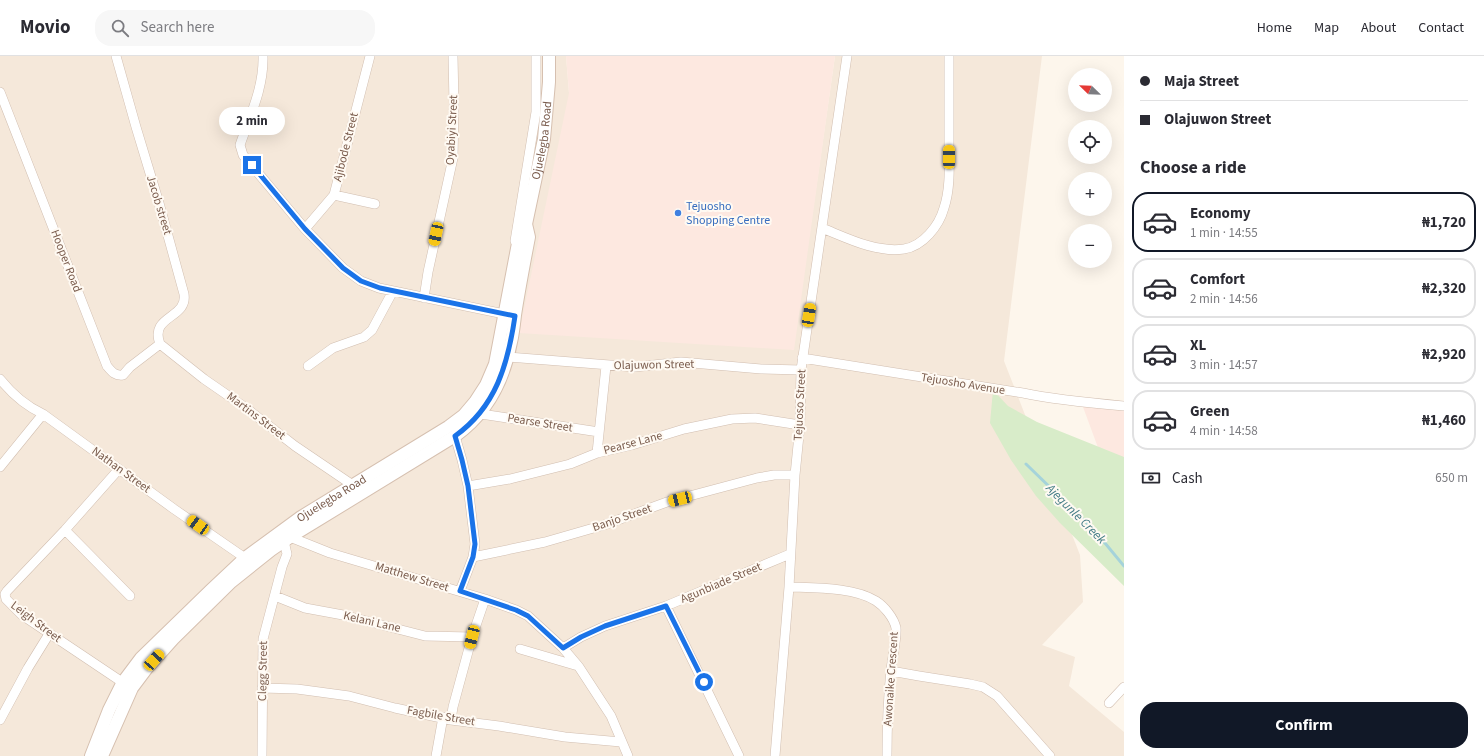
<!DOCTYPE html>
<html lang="en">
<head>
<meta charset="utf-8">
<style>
	:root { --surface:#fff; --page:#f7f7f7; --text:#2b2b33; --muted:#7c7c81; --line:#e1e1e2; --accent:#111827 }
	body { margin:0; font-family:"Source Sans 3",sans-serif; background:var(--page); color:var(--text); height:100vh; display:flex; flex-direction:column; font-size:15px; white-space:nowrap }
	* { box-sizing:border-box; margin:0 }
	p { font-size:13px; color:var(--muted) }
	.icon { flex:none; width:22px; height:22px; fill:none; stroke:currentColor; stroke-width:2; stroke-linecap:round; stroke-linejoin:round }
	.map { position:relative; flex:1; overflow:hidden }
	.side { display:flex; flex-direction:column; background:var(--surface); width:360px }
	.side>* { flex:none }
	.top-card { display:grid; align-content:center; height:88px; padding:0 16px; background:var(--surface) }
	.needle { width:26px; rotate:293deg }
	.buttons { position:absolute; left:1068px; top:12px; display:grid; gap:8px }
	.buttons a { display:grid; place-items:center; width:44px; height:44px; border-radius:50%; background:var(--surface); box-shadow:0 4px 16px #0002; font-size:20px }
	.end { position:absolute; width:18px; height:18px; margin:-9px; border:5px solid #1a73e8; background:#fff; box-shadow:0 0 0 2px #fff }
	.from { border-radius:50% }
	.bubble { position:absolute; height:28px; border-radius:14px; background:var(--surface); box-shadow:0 4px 16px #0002; font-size:13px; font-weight:700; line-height:28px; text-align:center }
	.car { position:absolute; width:12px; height:24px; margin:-12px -6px; border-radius:5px; box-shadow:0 0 3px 1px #0007; background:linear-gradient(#f5c518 24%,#345 0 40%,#f5c518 0 76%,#345 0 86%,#f5c518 0) }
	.top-card b { display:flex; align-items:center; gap:14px; height:38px; font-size:15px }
	.top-card b+b { border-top:1px solid var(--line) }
	.top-card i { width:10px; height:10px; background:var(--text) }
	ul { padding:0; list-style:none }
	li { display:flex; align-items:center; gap:12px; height:60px; margin:0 8px 6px; padding:0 8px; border:2px solid var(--line); border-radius:16px }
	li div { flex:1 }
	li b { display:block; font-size:15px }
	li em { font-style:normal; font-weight:700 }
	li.current { border-color:var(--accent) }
	li>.icon { width:36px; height:36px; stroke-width:1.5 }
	h2 { padding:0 16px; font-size:18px; line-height:48px }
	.pay { display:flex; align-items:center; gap:10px; height:44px; padding:0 16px; font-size:15px }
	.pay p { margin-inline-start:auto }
	.primary-button { display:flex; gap:8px; margin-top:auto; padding:8px 16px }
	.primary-button a { flex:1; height:46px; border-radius:16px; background:var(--accent); color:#fff; font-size:16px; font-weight:700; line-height:46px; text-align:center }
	header { display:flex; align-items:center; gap:24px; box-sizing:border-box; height:56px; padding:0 20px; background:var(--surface); border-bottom:1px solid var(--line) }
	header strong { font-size:19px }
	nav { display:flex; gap:22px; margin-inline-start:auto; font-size:14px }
	.search { width:280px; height:36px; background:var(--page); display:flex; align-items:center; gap:10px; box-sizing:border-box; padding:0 14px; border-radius:16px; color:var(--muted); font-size:15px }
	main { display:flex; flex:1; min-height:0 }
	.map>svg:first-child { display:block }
</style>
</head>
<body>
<header>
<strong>Movio</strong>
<div class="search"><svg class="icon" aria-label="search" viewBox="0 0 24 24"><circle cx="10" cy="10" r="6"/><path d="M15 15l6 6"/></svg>Search here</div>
<nav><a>Home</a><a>Map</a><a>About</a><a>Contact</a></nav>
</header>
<main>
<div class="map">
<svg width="1124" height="700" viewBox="0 0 1124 700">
	<rect width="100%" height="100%" fill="#fdf6ec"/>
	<!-- residential -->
	<path fill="#f5e8da" d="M0,0H566L569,37L793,294L835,0H1042L1004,305L1080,499L1083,546L1042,589L1075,601L1069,630L1124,676V700H0Z"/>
	<!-- commercial -->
	<path fill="#fde8e0" d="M566,0H835L794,294L519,277L569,37Z
		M1124,349V462L1083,351Z"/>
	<!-- green -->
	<path fill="#d8ecc9" d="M993,334L1008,350L1037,366L1124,401V530L1060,467L1036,440L1011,404L990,367Z"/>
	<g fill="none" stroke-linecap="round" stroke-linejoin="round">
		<!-- stream -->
		<path stroke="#a5d3da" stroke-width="3" d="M1026,408L1095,475L1124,510"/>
		<!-- minor casing -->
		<g stroke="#d1beb0" stroke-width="10">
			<path id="minor" d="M116,0L136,71L159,147L184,238C188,263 149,259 160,288
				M263,0C264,31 250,60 240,89L243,99L305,173L343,212L361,225L379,232L509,259
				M0,36L107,310C112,316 115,320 123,319L130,311L160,288
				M334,139L375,148
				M822,172C847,182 876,197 904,193C923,190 939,170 944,152C951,131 949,107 949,85C949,57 949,28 949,0
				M305,173L334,139L370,0
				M515,185L536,56V0
				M424,242L428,216L453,102L454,48L453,0
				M160,288L204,323L246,352L295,390L354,430
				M508,301L635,311L681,306L761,313L801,314
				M802,302L1023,337C1056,344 1090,347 1124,350
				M308,310L333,292L364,281L372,274L393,235
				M0,323C12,338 26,350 43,358L174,453L245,502
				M481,358L599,376
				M455,380L462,404L468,430L475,488L473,501L460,535
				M597,397L606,310
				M0,411L43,358
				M119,413L65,474L7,535L5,538L6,543L22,559L128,630
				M468,430L510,423L570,408L597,397L632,389L684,373L732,363L755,362L800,369
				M65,474L130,540
				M290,481L330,497L485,543L516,554L528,560L563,592L579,611L611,660L628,700
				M473,501L545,486L604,469L667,446L757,422L774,419H795
				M789,531C815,532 854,531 876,545C884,550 894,562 896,572C897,582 892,603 891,614C888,643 887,671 887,700
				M275,540L305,552L343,559L425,580L472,581
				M666,550L739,700
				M563,592L581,581L605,570L666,550L790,498
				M520,593L578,610
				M891,615L919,620L970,628L983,631L997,640L1050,700
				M262,632L297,633L349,640L395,652L451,664L499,670L565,681L621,686
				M1109,647L1124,631
				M0,664L28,612L49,578
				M451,664L453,651L472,581L485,543
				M262,700L263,583L282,511L287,498L284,485
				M436,700L443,661
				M775,700L789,531L795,419L800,369L801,314L847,0"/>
		</g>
		<!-- secondary casing -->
		<g stroke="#d6c0b0" stroke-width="14">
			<g id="secondary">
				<path id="s1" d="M91,700L109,654L123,626L141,602L211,534L245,502L301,461L448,371L464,359L475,346L486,329L495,308L519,182L526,168L544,83L549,26V0"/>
				<path d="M102,700L132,632L147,612L173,583L231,526L271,494L290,481L455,380C486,358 504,324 511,286C513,278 514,268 515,259C519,233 524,207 529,181L526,168"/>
			</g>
		</g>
		<!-- minor -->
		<use href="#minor" stroke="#fff" stroke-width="9"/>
		<!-- secondary -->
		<use href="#secondary" stroke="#fff" stroke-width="12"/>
	</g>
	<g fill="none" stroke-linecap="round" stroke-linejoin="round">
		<!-- route -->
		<path stroke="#1a73e8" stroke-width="5" d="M252,109L305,173L343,212L361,225L380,232L515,260C508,308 496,351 455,380L462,404L468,430L475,488L473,501L460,535L516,554L528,560L563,592L581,581L605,570L666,550L704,626"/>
	</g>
	<!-- markers -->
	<circle fill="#3f7fe0" stroke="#fffaf3" stroke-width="1.5" cx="678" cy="157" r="4"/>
	<g text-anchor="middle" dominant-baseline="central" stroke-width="4" stroke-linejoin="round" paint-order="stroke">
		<!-- street labels -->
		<g font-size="12" fill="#7a5c4d" stroke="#fffaf3">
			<text transform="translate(452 74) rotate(-87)">Oyabiyi Street</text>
			<text stroke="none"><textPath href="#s1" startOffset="806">Ojuelegba Road</textPath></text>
			<text transform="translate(346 91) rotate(-76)">Ajibode Street</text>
			<text transform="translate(159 149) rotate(73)">Jacob street</text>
			<text transform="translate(66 205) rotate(69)">Hooper Road</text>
			<text transform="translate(654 309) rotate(-1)">Olajuwon Street</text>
			<text transform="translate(963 328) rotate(9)">Tejuosho Avenue</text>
			<text transform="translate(800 349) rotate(-87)">Tejuoso Street</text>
			<text transform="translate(256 360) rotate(37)">Martins Street</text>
			<text transform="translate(540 367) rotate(9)">Pearse Street</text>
			<text transform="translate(633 387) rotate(-15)">Pearse Lane</text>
			<text transform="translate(121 414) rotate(36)">Nathan Street</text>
			<text stroke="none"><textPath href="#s1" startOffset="360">Ojuelegba Road</textPath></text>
			<text transform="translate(622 462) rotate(-19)">Banjo Street</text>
			<text transform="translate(412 521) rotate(17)">Matthew Street</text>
			<text transform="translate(721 527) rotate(-23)">Agunbiade Street</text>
			<text transform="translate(36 566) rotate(37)">Leigh Street</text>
			<text transform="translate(372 566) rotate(13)">Kelani Lane</text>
			<text transform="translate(263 615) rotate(-89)">Clegg Street</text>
			<text transform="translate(891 623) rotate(-86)">Awonaike Crescent</text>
			<text transform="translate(441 660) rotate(10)">Fagbile Street</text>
		</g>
		<!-- shop labels -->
		<g font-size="12" fill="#366cbe" stroke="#fffaf3" text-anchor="start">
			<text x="686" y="150">Tejuosho<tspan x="686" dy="14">Shopping Centre</tspan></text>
		</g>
		<!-- water labels -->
		<g font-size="13" font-style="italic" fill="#437c86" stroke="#fffaf3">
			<text transform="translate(1076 458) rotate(45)">Ajegunle Creek</text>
		</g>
	</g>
</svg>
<div class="buttons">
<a><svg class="needle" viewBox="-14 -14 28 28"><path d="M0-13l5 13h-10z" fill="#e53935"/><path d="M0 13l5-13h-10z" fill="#7c7c81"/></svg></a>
<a><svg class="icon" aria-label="locate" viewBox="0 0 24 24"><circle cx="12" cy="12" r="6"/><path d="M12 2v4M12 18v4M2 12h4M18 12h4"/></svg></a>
<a>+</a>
<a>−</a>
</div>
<i class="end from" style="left:704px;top:626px"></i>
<i class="end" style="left:252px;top:109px"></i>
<div class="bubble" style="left:219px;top:51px;width:66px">2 min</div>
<i class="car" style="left:949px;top:101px;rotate:0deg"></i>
<i class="car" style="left:436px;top:178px;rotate:192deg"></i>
<i class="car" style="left:809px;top:259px;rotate:9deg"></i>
<i class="car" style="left:680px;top:443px;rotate:256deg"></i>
<i class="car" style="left:198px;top:469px;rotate:305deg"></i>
<i class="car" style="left:472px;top:581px;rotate:194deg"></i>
<i class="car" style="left:154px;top:604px;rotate:42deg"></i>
</div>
<section class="side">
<div class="top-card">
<b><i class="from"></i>Maja Street</b>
<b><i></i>Olajuwon Street</b>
</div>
<h2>Choose a ride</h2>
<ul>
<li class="current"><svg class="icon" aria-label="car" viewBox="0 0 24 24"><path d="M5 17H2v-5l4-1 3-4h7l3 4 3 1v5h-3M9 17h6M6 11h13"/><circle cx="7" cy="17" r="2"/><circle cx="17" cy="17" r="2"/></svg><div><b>Economy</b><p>1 min · 14:55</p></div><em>₦1,720</em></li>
<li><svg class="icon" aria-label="car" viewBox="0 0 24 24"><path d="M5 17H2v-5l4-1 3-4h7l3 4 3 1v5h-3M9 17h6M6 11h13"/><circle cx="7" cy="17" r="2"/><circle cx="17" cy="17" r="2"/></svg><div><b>Comfort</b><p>2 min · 14:56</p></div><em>₦2,320</em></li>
<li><svg class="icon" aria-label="car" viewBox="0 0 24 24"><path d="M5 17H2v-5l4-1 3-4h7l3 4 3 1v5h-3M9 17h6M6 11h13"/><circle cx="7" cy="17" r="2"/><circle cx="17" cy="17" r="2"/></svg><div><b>XL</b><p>3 min · 14:57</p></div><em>₦2,920</em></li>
<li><svg class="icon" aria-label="car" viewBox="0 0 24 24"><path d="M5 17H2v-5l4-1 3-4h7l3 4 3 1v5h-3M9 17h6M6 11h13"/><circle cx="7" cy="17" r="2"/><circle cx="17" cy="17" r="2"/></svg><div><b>Green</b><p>4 min · 14:58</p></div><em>₦1,460</em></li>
</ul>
<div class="pay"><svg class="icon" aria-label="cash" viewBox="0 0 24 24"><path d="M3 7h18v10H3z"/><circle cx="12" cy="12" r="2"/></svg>Cash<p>650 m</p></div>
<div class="primary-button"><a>Confirm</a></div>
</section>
</main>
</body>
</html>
